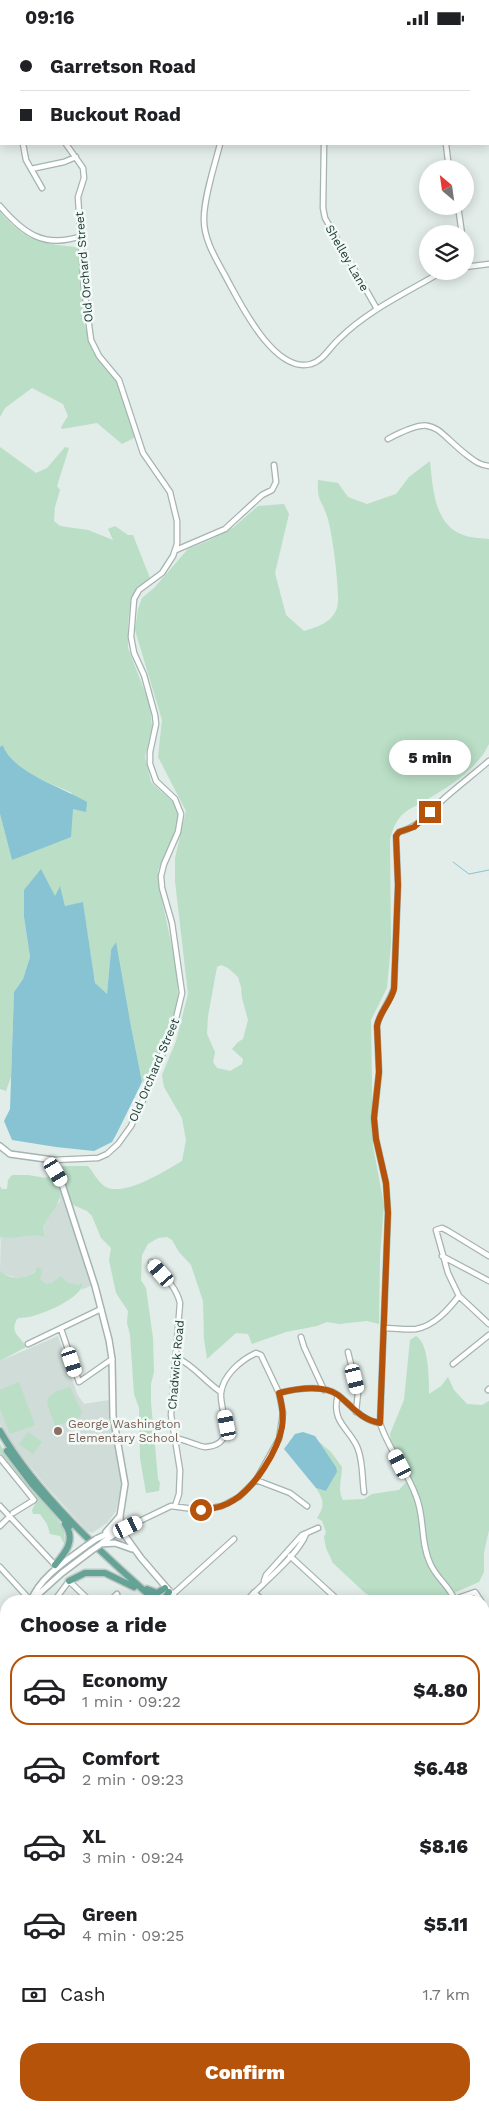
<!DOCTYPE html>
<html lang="en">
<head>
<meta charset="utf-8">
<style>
	:root { --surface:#fff; --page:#f6f6f6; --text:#202124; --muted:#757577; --line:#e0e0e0; --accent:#b45309 }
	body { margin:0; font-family:"Work Sans",sans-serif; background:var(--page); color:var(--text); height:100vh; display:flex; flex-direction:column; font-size:19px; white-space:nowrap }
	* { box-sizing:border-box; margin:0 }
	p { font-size:16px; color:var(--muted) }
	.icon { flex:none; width:28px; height:28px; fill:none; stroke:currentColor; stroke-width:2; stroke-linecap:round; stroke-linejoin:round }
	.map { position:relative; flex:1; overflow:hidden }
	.side { position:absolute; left:0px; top:1560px; width:490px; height:516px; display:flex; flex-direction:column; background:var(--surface); border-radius:20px 20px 0 0; box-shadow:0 2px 12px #0003 }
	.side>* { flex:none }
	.guide { position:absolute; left:0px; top:0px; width:490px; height:110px; box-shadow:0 2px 12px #0003; display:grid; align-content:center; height:110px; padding:0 20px; background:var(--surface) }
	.needle { width:32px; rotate:331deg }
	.controls { position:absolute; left:419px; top:125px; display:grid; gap:10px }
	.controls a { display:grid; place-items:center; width:55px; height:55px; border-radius:50%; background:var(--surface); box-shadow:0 2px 12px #0003; font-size:25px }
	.end { position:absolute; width:22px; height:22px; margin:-11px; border:6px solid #b45309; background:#fff; box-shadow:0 0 0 2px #fff }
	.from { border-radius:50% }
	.bubble { position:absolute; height:35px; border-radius:18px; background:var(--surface); box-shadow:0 2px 12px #0003; font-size:16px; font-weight:800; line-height:35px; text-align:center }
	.car { position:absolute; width:15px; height:30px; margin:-15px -8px; border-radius:6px; box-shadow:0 0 4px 1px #0007; background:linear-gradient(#fff 24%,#345 0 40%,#fff 0 76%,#345 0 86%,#fff 0) }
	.guide b { display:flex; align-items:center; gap:18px; height:48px; font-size:19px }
	.guide b+b { border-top:1px solid var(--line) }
	.guide i { width:12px; height:12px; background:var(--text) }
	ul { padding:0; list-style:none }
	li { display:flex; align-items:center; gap:15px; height:70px; margin:0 10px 8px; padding:0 10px; border:2px solid transparent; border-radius:20px }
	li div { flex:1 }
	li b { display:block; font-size:19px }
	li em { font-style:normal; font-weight:800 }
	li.on { border-color:var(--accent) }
	li>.icon { width:45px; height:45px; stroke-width:1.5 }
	h2 { padding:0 20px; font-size:22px; line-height:60px }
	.pay { display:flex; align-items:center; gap:12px; height:55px; padding:0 20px; font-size:19px }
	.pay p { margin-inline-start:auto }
	.primary-button { display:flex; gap:10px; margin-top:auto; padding:10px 20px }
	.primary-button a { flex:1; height:58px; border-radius:20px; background:var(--accent); color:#fff; font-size:20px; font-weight:800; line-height:58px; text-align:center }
	.status { display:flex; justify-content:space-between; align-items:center; height:35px; padding:0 25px; background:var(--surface); direction:ltr }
	.status svg { height:14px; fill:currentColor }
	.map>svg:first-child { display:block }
</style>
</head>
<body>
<div class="status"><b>09:16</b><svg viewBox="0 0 49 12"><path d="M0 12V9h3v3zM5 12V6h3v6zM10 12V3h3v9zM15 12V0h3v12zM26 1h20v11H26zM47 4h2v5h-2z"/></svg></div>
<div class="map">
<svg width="489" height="2076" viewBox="0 0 489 2076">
	<rect width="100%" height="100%" fill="#e2ece8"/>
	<!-- built -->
	<path fill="#d0dcd7" d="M60,1156L66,1163L93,1250L81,1255L83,1250L46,1249L40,1244L36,1235L31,1240L19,1243L3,1239L0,1236L1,1201L35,1199L45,1201L43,1193L51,1176L60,1166Z
		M58,1301L77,1359L84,1369L109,1365L112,1392L121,1434L122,1448L116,1476L107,1488L92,1498L87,1496L46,1451L15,1413L0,1389V1326Z"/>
	<!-- green -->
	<path fill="#badec6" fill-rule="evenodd" d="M0,176C13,193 30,206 52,209C62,211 70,211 80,213L83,285L93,317L116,345L136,402L122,409L97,388L62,394L61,392L68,381L63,369L32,353L5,373L0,382Z
		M0,412L36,438L47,433L65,412L69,413L57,451L60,455L55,472L54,486L60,491L88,495L113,505L108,494L115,491L128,500H133L150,543L138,553L131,562L128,588V613L150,670L152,692L145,722L151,747L175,769L179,782L171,808L158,835L159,851L177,936L178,965L170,991L149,1045L142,1047L130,986L111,915L107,960L95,948L83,868L65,871L60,852L55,862L41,835L24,882L30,922L23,944L14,957L11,1042L6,1056L0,1054V779L12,825L72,758C49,747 11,736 3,710L0,712Z
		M430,426C433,454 434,492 466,501C473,503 482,503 489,504V709C478,733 450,751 428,764C421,769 411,772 404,778C396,785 392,795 390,805L391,909L387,953L371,985L373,1111L384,1170L380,1220L379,1289L367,1286L339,1289L327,1287L317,1291L286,1297L252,1309L248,1299L236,1298L207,1324L204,1304L203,1266L191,1230L179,1217L172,1205L167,1202L158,1203L148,1209L142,1220L141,1245L146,1253L153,1303L154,1337L151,1349V1367L158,1444L160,1448L159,1456L146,1458L140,1423L139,1373L134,1359L130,1300L127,1288L128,1276L116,1258L109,1225L111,1213L101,1203L92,1181L87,1176L71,1169L61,1157C59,1172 49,1178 43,1193L45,1202C27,1196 16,1207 1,1201L0,1205V1151L2,1154H7L8,1145L12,1140H28L46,1143L63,1131H88C93,1137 97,1145 103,1150C120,1165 165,1136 182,1126L186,1105L182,1083L164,1052L162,1040L176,1006L188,959L175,846V823L186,776L158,722L162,685L135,595L138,574L142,563L154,553L188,514L210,505L234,492L258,471L284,469L289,479L275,538L286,580L304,596C317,592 332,588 337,573C341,561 332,494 327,481C321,463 317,467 318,445L338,448L348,462L367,469L396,459L409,442ZM221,930L228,933L238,942L241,952L242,963L248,985L243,1004L238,1007L232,1014L243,1024L242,1029L230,1036L217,1033L213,1027L215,1017L207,999L208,981L217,932Z
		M38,1232L42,1235L40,1244L46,1249L52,1248L61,1241L66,1247L78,1250L82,1248L83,1250C76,1266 45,1278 29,1282C24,1283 21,1282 17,1284C9,1299 21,1301 26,1312L0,1326V1236C10,1245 23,1244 34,1238Z
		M416,1301C429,1308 429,1345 429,1359L441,1351L448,1342L454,1355L467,1369L482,1370L489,1366V1495L484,1518V1537L479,1547L456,1557L450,1566H381L365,1558L333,1528L326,1513L324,1502L326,1497L322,1486L317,1483C325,1471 324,1465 316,1453L326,1456L337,1437L318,1406L331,1417L342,1432C342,1442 337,1456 343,1465L364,1464L372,1459L399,1455L406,1447V1434L391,1409L390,1399L404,1365L410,1305Z
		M19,1347L35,1390L10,1399L0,1374V1355Z
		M70,1352L82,1377L80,1382L55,1391L47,1368L49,1362L55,1357Z
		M28,1397L42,1407L33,1419L19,1409Z
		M0,1409L10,1426L44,1464L64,1494L65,1510L60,1501L50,1499L47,1489L40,1479H33L32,1475L37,1465L36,1462L0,1418Z
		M329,2070H354L358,2072L355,2076H323Z
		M383,2070H401L411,2076H392Z"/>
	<!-- water -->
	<path fill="#88c3d3" d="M3,710C11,737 64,753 87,767L86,777L73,774L71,802L12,825L0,779V712Z
		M41,834L55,861L60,851L65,871L83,867L95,948L107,959L111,915L116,907L130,986L142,1047L117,1098L112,1107L94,1116L56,1112L12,1105L4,1086L10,1074L14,957L23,944L30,922L24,882V855Z
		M303,1397L315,1401L336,1432L337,1437L326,1456L316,1453L284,1414L295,1399Z"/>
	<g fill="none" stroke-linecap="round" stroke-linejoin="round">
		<!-- stream -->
		<path stroke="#88c3d3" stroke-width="1" d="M453,827L469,839L489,835"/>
		<!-- minor casing -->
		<g stroke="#a4b4b0" stroke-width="7">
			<path id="minor" d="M459,0V1
				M4,1L6,0
				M344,1L345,0
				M0,20L1,22
				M0,106H1
				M23,109L26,125L42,153
				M220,109C215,130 204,161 204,183C203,205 218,227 228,246C241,270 275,339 311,329C323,326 330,312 339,304C368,275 408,257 443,236
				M324,109L323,173L325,183L377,274
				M446,109L449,134
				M31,134L64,127L76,122
				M0,171C23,198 44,214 81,201
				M458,171L462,199
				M465,222L466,232
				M465,232L489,229
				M388,404C437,378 432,393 468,421C476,427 480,430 489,431
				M176,515L225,494L262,460L272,455L276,447L274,430
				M53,1125L98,1123L107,1119L118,1109L131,1091L141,1070L174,992L182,958L172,888L162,853L161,841L164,829L178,797L181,779L175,764L156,746L150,729V717L156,689L155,680L144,640L134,618L131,602L134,564L139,555L162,538L173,521L177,509V486L170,457L143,418L119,345L99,321L91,305L84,253L78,162L84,143L83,133L66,109
				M442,1221L489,1246
				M489,1221L448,1196L442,1193L436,1195L448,1238L459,1261L489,1289
				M151,1227C163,1240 176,1251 180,1268L171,1380L180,1435L179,1459L175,1471
				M384,1293C395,1293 406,1295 416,1294C434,1291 448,1275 459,1261
				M61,1294L79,1347L112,1324
				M301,1302L304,1312L324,1355
				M28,1309L101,1274
				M348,1317L358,1358L356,1377
				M177,1323C194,1330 205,1347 221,1357
				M453,1329L489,1300
				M488,1355L489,1354
				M279,1358C295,1354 324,1349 338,1360C352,1371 361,1385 380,1388
				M338,1360C330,1388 351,1394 358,1414C363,1427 362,1443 364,1457
				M0,1423L34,1465L13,1478
				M256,1445L290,1458L307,1471
				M0,1471L55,1530
				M0,1491L10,1481
				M121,1495L171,1471L201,1475L222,1471L239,1462L256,1445L279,1404L283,1378L279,1358L261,1320L256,1318C241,1325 223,1340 221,1358C219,1375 240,1410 205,1412C201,1412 183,1404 175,1403
				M290,1521L339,1566
				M0,1532L31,1566
				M264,1546L266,1540L302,1500L318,1493
				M172,1560L234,1504
				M455,1564L475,1557L481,1566
				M54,1566L69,1546L90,1566
				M110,1566L117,1559
				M246,1566C262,1549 299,1519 306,1499
				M455,1566C450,1551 436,1543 430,1528C420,1507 425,1482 416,1461C407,1435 388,1414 380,1388L388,1178L386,1148L376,1104L374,1083L379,1037L377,991C379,978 390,967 394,953L398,850L396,801L399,797C420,792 431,775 447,761C461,749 475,738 489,726
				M484,1574L489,1588
				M484,1680L489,1693
				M484,1778L489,1774
				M484,1937L489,1940
				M484,2003L489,2007
				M0,2057L9,2076
				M200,2070L205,2076
				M69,2076L76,2070
				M126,2076L132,2070
				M252,2076L258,2070
				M317,2076L322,2070"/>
		</g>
		<!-- tertiary casing -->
		<g stroke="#a4b4b0" stroke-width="8">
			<path id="tertiary" d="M0,1111L10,1119L53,1125L56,1137L61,1146L95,1251L109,1305L112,1324L113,1381L125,1449L120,1481L121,1495L141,1523L178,1566
				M106,1497L120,1481
				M96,1504L115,1495H121
				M103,1507L121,1495
				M101,1509L115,1508L132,1514
				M254,1558L263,1566
				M32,1565L62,1538L91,1516
				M31,1566C39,1543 67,1525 86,1511
				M484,1795L489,1798
				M484,1883L489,1873
				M0,1909L6,1917
				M134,2070L140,2076"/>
		</g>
		<!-- secondary casing -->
		<g stroke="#9fb8b1" stroke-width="8">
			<path id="secondary" d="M484,2042L489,2034
				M453,2076L459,2070"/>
		</g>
		<!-- primary casing -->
		<g stroke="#c1c9c7" stroke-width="9">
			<path id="primary" d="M0,1396C36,1458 102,1519 156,1566
				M7,1416L32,1449L70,1491
				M55,1530C66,1517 76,1505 65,1489
				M69,1546L85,1538H105L134,1552
				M147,1554L157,1558L165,1553
				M163,1566L169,1557
				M0,1748L6,1754
				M484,1832H489
				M374,2070L383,2076
				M409,2070L418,2076"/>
		</g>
		<!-- motorway casing -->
		<g stroke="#c1c9c7" stroke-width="10">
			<path id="motorway" d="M0,1602L6,1597
				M0,1657L6,1655
				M0,1668L6,1665
				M0,1690L6,1685
				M484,1805H489
				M484,1814L489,1815
				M484,1824L489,1825"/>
		</g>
		<!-- minor -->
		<use href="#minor" stroke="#fff" stroke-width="4.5"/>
		<!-- tertiary -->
		<use href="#tertiary" stroke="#fff" stroke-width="5"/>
		<!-- secondary -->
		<use href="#secondary" stroke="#fff" stroke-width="5.5"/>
		<!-- primary -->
		<use href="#primary" stroke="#65a397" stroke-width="6"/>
		<!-- motorway -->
		<use href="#motorway" stroke="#2c6b62" stroke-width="8"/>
		<!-- tertiary-bridge casing -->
		<g stroke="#a4b4b0" stroke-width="8" stroke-linecap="butt">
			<path id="tertiary-bridge" d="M86,1511L96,1504
				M91,1516L101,1509"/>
		</g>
		<!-- tertiary-bridge -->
		<use href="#tertiary-bridge" stroke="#fff" stroke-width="5"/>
	</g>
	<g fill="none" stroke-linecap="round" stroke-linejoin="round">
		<!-- route -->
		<path stroke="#b45309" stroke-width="6" d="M201,1475C213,1474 224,1472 234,1465C254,1453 278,1416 282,1392C284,1380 282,1369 279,1358C295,1354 324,1349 338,1360C352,1371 361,1385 380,1388L388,1178L386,1148L376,1104L374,1083L379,1037L377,991C379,978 391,967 394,954L398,850L396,801L399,797L414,792L430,777"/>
	</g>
	<!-- markers -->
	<circle fill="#8d6e63" stroke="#f2f9f6" stroke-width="2" cx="58" cy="1396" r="5"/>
	<g text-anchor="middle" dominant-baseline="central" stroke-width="5" stroke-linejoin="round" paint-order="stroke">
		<!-- street labels -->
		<g font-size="12" fill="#213e38" stroke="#f2f9f6">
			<text transform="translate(347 223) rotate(60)">Shelley Lane</text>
			<text transform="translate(84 232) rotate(-95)">Old Orchard Street</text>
			<text transform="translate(154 1035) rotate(-67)">Old Orchard Street</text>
			<text transform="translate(176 1330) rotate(-85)">Chadwick Road</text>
		</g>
		<!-- education labels -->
		<g font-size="12" fill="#785e54" stroke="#f2f9f6" text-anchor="start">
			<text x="68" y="1389">George Washington<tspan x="68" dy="14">Elementary School</tspan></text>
		</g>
	</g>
</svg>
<div class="controls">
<a><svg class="needle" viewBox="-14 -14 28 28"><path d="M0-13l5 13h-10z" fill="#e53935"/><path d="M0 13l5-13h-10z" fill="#757577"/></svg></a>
<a><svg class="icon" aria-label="layers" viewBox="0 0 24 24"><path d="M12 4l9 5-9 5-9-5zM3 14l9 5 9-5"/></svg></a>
</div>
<i class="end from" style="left:201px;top:1475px"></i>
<i class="end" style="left:430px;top:777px"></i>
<div class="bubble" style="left:389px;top:705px;width:82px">5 min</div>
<i class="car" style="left:56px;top:1137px;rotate:149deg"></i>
<i class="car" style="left:161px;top:1238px;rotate:319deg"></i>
<i class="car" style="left:72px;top:1327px;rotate:162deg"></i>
<i class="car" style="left:355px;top:1344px;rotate:166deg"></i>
<i class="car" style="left:227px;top:1390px;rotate:349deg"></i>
<i class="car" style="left:400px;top:1429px;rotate:333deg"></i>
<i class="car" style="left:128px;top:1492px;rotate:64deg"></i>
<div class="guide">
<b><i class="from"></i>Garretson Road</b>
<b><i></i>Buckout Road</b>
</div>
<section class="side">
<h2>Choose a ride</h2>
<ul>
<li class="on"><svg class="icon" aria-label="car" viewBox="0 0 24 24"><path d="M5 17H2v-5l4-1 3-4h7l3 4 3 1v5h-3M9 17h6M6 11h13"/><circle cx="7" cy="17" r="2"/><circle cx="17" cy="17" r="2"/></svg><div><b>Economy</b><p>1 min · 09:22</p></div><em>$4.80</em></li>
<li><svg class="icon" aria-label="car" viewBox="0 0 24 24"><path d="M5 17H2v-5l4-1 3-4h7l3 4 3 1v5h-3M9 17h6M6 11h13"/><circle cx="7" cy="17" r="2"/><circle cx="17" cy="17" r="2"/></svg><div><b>Comfort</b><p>2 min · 09:23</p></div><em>$6.48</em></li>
<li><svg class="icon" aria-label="car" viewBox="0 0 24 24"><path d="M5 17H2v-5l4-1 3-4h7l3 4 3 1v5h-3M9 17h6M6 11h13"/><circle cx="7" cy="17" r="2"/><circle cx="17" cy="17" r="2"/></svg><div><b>XL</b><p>3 min · 09:24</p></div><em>$8.16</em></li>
<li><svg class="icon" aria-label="car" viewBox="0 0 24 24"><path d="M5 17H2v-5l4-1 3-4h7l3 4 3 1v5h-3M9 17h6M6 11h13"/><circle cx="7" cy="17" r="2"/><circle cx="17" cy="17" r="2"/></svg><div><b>Green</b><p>4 min · 09:25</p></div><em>$5.11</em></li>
</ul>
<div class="pay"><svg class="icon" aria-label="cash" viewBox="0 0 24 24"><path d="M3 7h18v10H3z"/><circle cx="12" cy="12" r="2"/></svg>Cash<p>1.7 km</p></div>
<div class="primary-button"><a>Confirm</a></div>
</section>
</div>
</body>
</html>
